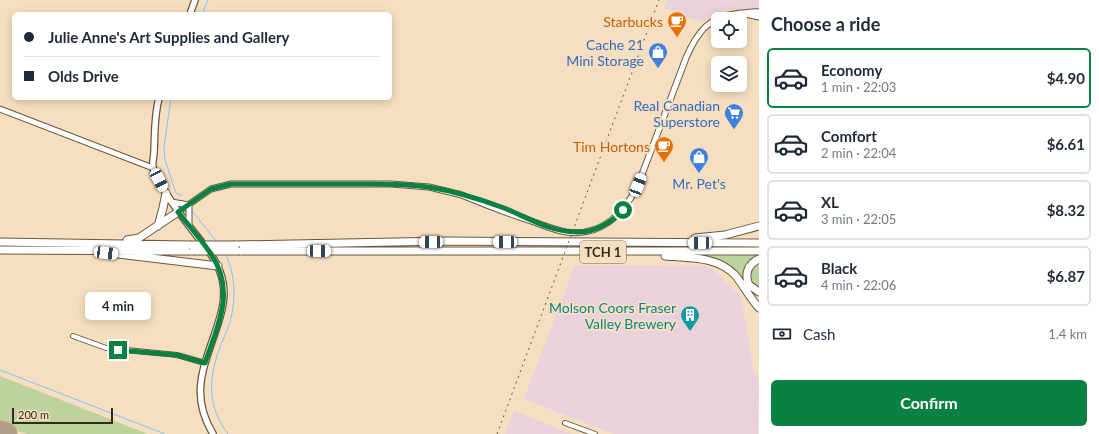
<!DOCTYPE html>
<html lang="en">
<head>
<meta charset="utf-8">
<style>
	:root { --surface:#fff; --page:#f6f6f7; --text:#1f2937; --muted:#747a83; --line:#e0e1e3; --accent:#0b8043 }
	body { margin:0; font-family:Lato,sans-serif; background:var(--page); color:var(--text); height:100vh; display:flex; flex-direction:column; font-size:15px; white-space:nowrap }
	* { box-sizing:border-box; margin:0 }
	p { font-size:13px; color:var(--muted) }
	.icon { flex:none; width:22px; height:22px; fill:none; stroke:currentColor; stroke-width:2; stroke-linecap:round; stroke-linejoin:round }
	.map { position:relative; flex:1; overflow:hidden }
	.panel { display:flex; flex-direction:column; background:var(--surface); width:340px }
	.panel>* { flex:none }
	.guide { position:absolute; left:12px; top:12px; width:380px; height:88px; border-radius:6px; box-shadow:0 2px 10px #0003; display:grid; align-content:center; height:88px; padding:0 12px; background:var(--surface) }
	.tools { position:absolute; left:711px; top:12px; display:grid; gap:8px }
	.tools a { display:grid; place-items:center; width:36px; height:36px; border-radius:6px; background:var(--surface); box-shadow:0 2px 10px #0003; font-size:20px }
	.scale { position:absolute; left:12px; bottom:10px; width:101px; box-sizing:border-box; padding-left:4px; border:2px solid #332a1e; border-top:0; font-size:11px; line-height:14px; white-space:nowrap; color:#332a1e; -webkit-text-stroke:3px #f6dfc0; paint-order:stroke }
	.end { position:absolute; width:18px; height:18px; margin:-9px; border:5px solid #0b8043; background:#fff; box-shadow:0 0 0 2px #fff }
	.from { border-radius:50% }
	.bubble { position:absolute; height:28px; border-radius:6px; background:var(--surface); box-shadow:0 2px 10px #0003; font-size:13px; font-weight:700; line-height:28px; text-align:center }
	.car { position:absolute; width:12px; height:24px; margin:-12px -6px; border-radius:5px; box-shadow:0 0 3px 1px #0007; background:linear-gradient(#fff 24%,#345 0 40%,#fff 0 76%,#345 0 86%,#fff 0) }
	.guide b { display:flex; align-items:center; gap:14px; height:38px; font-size:15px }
	.guide b+b { border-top:1px solid var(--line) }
	.guide i { width:10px; height:10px; background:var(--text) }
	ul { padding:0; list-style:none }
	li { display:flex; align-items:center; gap:12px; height:60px; margin:0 8px 6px; padding:0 4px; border:2px solid var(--line); border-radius:6px }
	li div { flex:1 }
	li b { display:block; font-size:15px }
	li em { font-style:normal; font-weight:700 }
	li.current { border-color:var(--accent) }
	li>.icon { width:36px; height:36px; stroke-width:1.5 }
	h2 { padding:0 12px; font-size:18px; line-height:48px }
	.pay { display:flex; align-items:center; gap:10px; height:44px; padding:0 12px; font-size:15px }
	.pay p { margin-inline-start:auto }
	.cta { display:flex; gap:8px; margin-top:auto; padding:8px 12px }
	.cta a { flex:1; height:46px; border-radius:6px; background:var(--accent); color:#fff; font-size:16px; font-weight:700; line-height:46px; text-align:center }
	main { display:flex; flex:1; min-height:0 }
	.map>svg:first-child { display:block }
</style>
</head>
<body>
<main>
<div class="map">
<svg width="759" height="434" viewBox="0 0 759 434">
	<rect width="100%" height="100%" fill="#f6dfc0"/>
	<!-- industrial -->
	<path fill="#ead1db" d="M667,0H759V9H730L718,12L701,22L664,8Z
		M575,265L707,266L716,272L741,297L754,371L759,379L758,434H614L524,399Z
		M514,411L572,434H505Z"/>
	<!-- green -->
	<path fill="#bdd29c" d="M759,255V258L753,260L747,284L736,274L693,256Z
		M759,263V289C757,287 753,285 751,282C747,275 752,266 759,263Z
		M0,376L148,434H28L0,427Z"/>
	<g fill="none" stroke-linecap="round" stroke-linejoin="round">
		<!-- stream -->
		<path stroke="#80c3fb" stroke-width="1" d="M202,14L208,0
			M171,98L164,147L165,160L176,193L182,196
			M193,212L216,241
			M225,253C236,275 236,299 230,322C227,332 222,341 219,350C208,380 208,408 228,434
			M0,370L165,434"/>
		<!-- runway -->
		<path stroke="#b09e86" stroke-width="23" d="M0,432L6,434"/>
		<!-- minor casing -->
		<g stroke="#6a573b" stroke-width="6">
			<path id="minor" d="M73,336L106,348L177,355L205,363
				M565,423L595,434"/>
		</g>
		<!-- tertiary casing -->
		<g stroke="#6a573b" stroke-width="7">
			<path id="tertiary" d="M745,14L759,17
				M0,109L153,168
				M459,194C483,204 507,213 531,221C543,225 554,230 566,232C601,237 624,214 638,185L686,58C698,30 709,17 740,13C746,13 753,11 759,12
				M171,202L189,205
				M189,205V226
				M178,212L211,189L231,184H391L429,187L462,195"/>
		</g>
		<!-- secondary casing -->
		<g stroke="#6a573b" stroke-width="8">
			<path id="secondary" d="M190,14L195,0
				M159,98C154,116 155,133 154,152C154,157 152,162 153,167C153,171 156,175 158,178C168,199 182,217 197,236C208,250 220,264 223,283C226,299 221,315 216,330C203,369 190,395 213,434"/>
		</g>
		<!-- motorway casing -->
		<g stroke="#6a573b" stroke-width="9">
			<path id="motorway" d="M158,226L163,208L166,193
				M695,238L725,235L759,226
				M127,240L139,238L178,212
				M0,242L189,245
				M235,245L446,241L759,243
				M0,250L193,251
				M240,251H759
				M118,254L218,266
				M665,256C689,258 717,256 735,275C744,286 750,298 759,308
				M759,259C748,264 744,274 749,285L759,292"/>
		</g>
		<!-- minor -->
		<use href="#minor" stroke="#fff" stroke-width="4"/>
		<!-- tertiary -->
		<use href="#tertiary" stroke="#fff" stroke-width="5"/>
		<!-- secondary -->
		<use href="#secondary" stroke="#fff" stroke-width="5.5"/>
		<!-- motorway -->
		<use href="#motorway" stroke="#fff" stroke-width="7"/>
		<!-- rail -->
		<path stroke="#6a5d4b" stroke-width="1" stroke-dasharray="2 4" stroke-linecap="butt" d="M497,434L659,0"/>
		<!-- motorway-bridge casing -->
		<g stroke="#6a573b" stroke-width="9" stroke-linecap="butt">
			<path id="motorway-bridge" d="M189,245H235
				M193,251H240"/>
		</g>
		<!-- motorway-bridge -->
		<use href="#motorway-bridge" stroke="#fff" stroke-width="7"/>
	</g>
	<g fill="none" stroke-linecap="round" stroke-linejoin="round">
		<!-- route -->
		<path stroke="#0b8043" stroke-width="5" d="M118,350L177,355L205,363C218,325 236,291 211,254C201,239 189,226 178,212L211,189L231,184C271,184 310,184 350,184C376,184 402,183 428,187C454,191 480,199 504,208C527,217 550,232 576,232C594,233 611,223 623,210"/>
	</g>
	<!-- icons -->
	<defs>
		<g id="cafe-pin" transform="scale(1)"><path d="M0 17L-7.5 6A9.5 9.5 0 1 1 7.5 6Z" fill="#e8710a" stroke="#f6dfc0"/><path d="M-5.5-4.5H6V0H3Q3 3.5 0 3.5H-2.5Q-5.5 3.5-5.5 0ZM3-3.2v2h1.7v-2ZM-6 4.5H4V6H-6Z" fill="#fff"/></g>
		<g id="shop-pin" transform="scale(1)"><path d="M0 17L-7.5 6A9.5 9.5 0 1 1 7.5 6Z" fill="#3f7fe0" stroke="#f6dfc0"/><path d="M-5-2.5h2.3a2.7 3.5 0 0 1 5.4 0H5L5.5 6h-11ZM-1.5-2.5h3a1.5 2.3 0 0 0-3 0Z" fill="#fff"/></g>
		<g id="supermarket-pin" transform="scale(1)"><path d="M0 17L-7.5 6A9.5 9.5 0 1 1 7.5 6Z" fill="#3f7fe0" stroke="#f6dfc0"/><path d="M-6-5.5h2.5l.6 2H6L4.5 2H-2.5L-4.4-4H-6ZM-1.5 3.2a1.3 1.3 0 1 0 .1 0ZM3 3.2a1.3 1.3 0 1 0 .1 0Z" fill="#fff"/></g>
		<g id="building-pin" transform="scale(1)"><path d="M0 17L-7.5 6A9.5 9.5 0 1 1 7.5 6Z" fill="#0f9aa8" stroke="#f6dfc0"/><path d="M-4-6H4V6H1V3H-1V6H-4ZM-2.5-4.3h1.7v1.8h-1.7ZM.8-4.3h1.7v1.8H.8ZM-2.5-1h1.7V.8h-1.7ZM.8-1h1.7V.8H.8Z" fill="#fff"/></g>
	</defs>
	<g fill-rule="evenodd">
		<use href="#cafe-pin" x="677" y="21"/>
		<use href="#shop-pin" x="658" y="52"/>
		<use href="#supermarket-pin" x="734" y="113"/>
		<use href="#cafe-pin" x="664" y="146"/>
		<use href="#shop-pin" x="699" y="157"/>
		<use href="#building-pin" x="690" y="315"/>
	</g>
	<g text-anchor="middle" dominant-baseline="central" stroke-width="4" stroke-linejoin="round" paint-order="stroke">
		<!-- shield labels -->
		<rect fill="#f6dfc0" stroke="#6e604f" stroke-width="1" x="580" y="241" width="46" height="22" rx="3"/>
		<g font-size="13" font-weight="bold" fill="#332a1e">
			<text x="603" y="252">TCH 1</text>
		</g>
		<!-- food labels -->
		<g font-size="14" fill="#c56008" stroke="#f6dfc0" text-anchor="end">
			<text x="663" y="21">Starbucks</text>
			<text x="650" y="146">Tim Hortons</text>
		</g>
		<!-- shop labels -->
		<g font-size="14" fill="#366cbe" stroke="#f6dfc0" text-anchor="end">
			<text x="644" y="44">Cache 21<tspan x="644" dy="16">Mini Storage</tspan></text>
			<text x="720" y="105">Real Canadian<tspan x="720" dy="16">Superstore</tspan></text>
			<text x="699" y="183" text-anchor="middle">Mr. Pet's</text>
		</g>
		<!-- culture labels -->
		<g font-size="14" fill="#0d838f" stroke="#f6dfc0" text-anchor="end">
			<text x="676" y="307">Molson Coors Fraser<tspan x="676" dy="16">Valley Brewery</tspan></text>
		</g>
	</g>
</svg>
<div class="tools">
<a><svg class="icon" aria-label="locate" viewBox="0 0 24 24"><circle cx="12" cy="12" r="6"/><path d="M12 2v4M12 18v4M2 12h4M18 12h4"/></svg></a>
<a><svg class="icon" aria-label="layers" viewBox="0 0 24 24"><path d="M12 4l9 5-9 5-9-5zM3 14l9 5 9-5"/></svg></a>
</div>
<div class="scale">200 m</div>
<i class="end from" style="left:623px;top:210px"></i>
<i class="end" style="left:118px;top:350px"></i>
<div class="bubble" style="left:85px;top:292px;width:66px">4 min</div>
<i class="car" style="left:159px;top:180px;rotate:153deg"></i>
<i class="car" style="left:638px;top:185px;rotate:21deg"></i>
<i class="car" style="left:431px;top:242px;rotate:269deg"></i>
<i class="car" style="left:505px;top:242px;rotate:270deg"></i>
<i class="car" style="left:700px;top:243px;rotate:270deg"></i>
<i class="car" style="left:319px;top:251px;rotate:90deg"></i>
<i class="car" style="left:106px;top:253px;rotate:97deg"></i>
<div class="guide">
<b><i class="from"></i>Julie Anne's Art Supplies and Gallery</b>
<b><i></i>Olds Drive</b>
</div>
</div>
<section class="panel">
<h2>Choose a ride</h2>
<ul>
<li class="current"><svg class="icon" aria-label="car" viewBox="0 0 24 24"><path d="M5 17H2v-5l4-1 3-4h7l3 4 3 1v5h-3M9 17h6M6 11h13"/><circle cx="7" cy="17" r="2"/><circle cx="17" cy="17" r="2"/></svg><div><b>Economy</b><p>1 min · 22:03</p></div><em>$4.90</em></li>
<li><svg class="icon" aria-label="car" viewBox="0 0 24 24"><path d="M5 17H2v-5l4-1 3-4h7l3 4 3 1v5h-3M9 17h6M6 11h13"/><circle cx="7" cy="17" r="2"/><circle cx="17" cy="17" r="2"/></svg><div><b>Comfort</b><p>2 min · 22:04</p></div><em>$6.61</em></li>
<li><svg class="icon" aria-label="car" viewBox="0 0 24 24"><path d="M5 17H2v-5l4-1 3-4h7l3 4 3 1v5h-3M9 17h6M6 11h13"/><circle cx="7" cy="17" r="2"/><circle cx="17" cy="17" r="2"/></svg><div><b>XL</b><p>3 min · 22:05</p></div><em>$8.32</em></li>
<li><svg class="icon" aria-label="car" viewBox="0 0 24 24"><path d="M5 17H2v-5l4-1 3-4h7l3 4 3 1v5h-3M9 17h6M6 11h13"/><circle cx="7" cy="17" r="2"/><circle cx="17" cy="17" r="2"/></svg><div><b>Black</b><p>4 min · 22:06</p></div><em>$6.87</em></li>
</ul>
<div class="pay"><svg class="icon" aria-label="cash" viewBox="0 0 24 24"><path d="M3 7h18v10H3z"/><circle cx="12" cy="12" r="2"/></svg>Cash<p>1.4 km</p></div>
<div class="cta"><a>Confirm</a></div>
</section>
</main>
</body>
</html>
